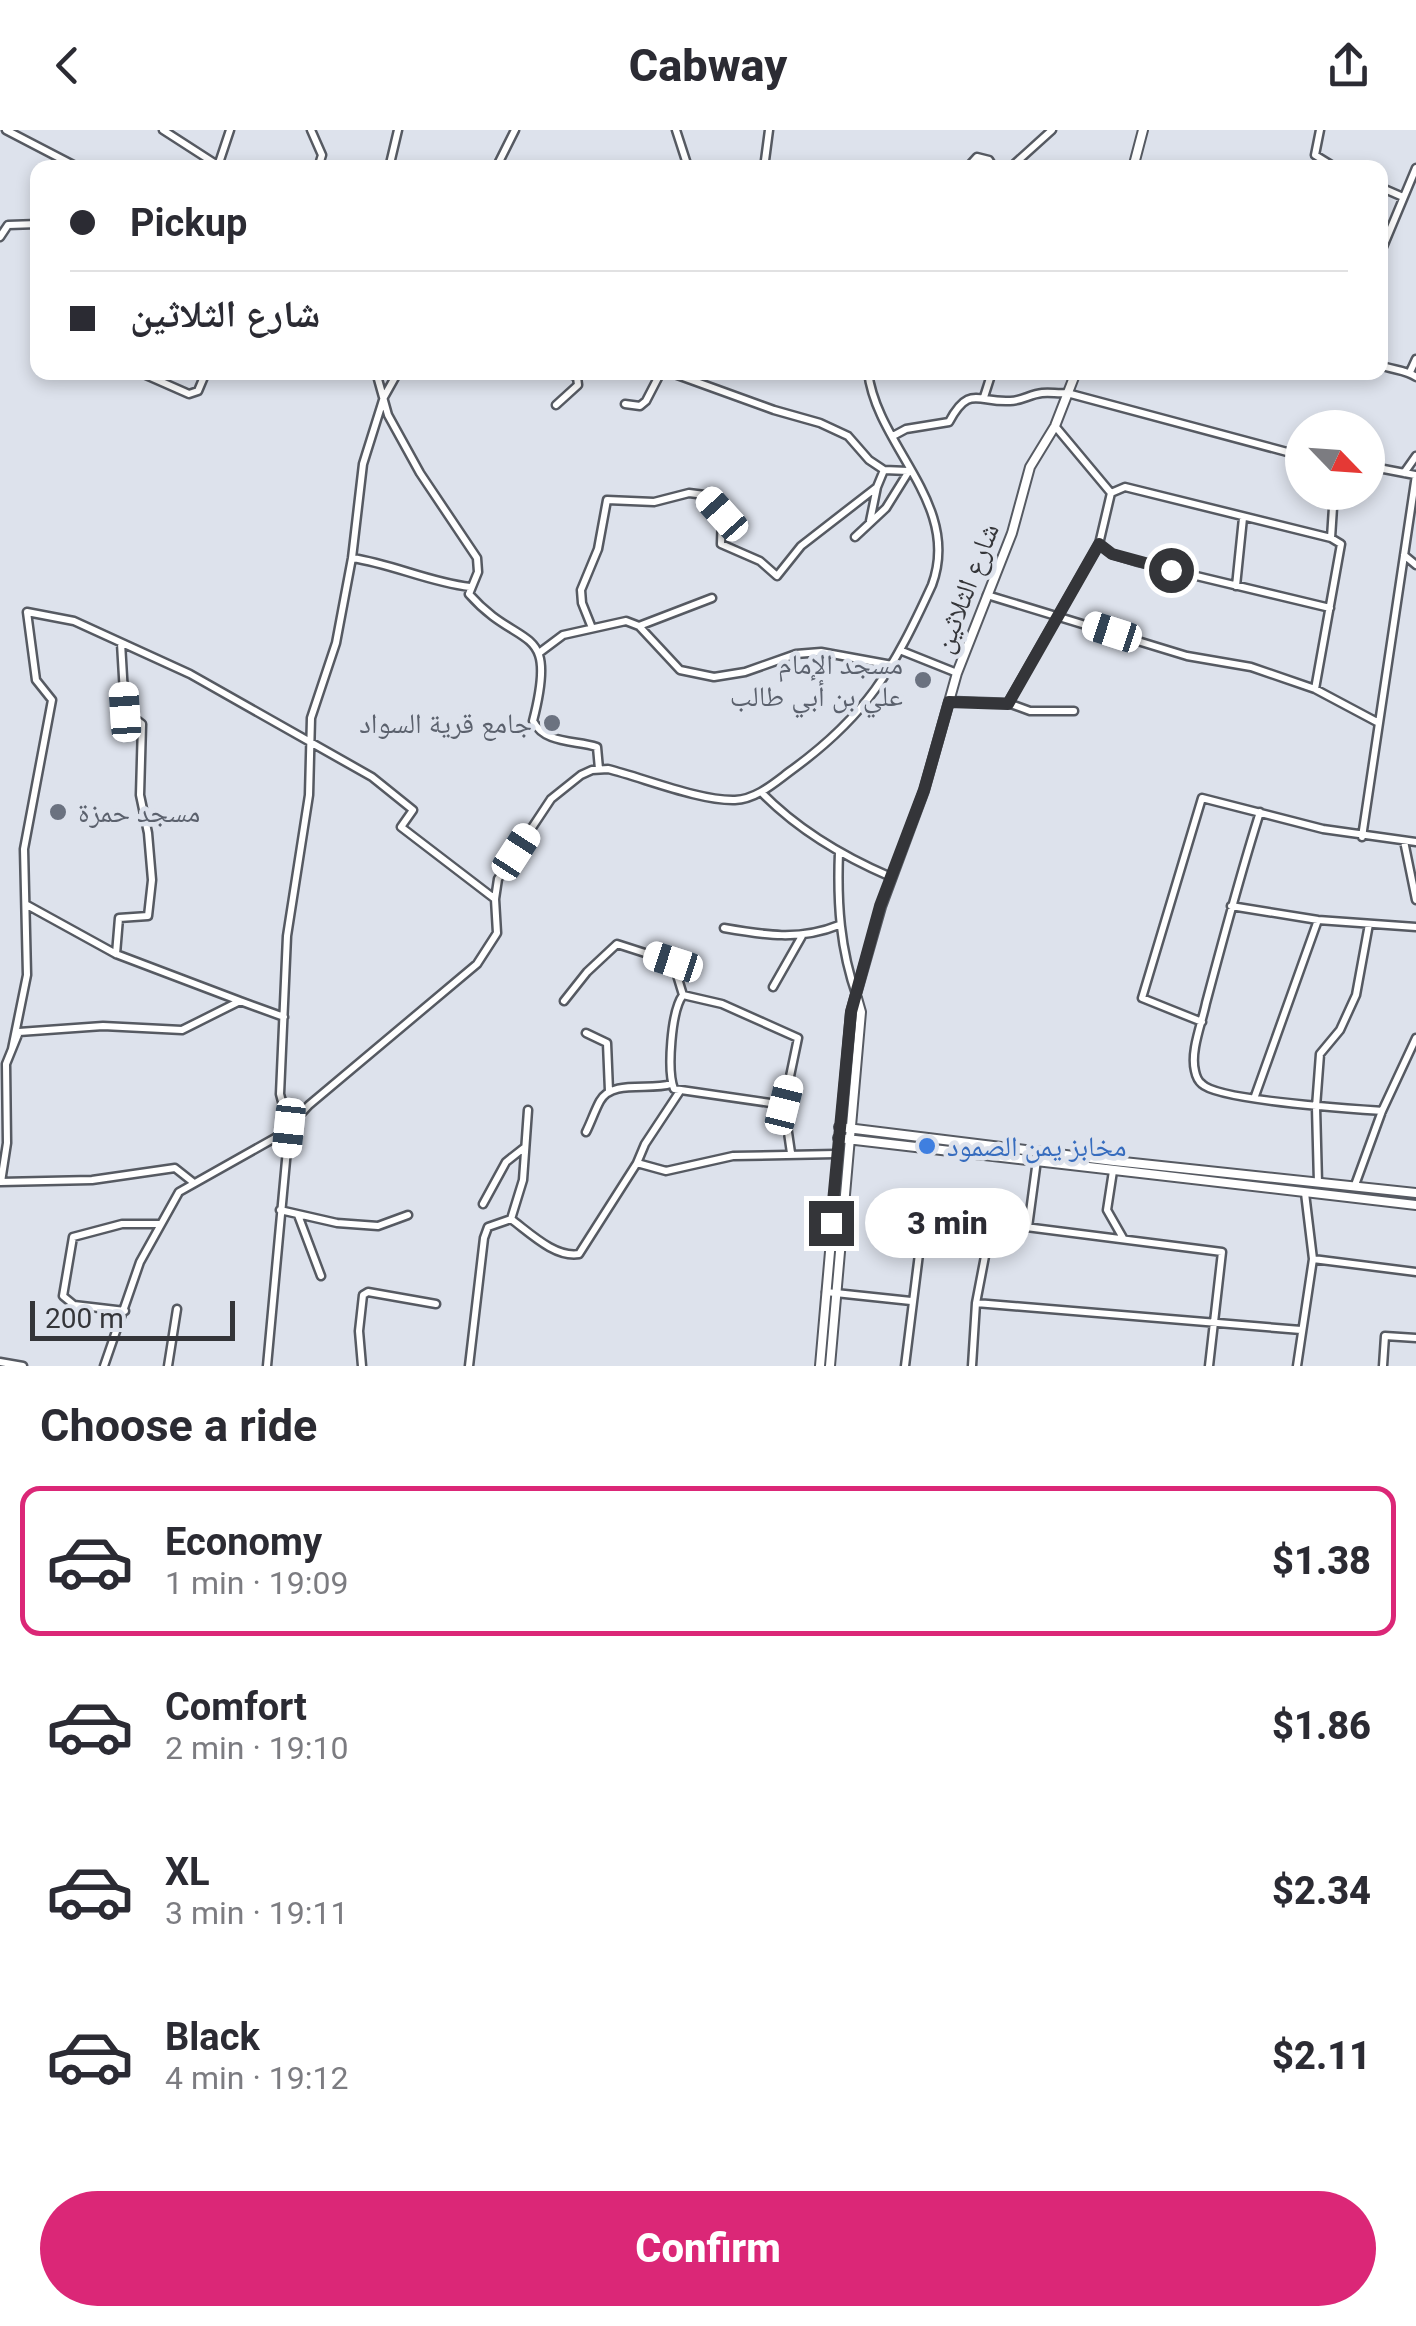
<!DOCTYPE html>
<html lang="en">
<head>
<meta charset="utf-8">
<style>
	:root { --surface:#fff; --page:#f7f7f7; --text:#2b2b33; --muted:#7c7c81; --line:#e1e1e2; --accent:#db2777 }
	body { margin:0; font-family:Roboto,"Noto Naskh Arabic",sans-serif; background:var(--page); color:var(--text); height:100vh; display:flex; flex-direction:column; font-size:38px; white-space:nowrap }
	* { box-sizing:border-box; margin:0 }
	p { font-size:32px; color:var(--muted) }
	.icon { flex:none; width:55px; height:55px; fill:none; stroke:currentColor; stroke-width:2; stroke-linecap:round; stroke-linejoin:round }
	.map { position:relative; height:1236px; overflow:hidden }
	.panel { display:flex; flex-direction:column; background:var(--surface); flex:1 }
	.panel>* { flex:none }
	.hud { position:absolute; left:30px; top:30px; width:1358px; height:220px; border-radius:20px; box-shadow:0 5px 15px #0003; display:grid; align-content:center; height:220px; padding:0 40px; background:var(--surface) }
	.needle { width:65px; rotate:115deg }
	.controls { position:absolute; left:1285px; top:280px; display:grid; gap:20px }
	.controls a { display:grid; place-items:center; width:100px; height:100px; border-radius:50%; background:var(--surface); box-shadow:0 5px 15px #0003; font-size:50px }
	.scale { position:absolute; left:30px; bottom:25px; width:205px; box-sizing:border-box; padding-left:10px; border:5px solid #343539; border-top:0; font-size:28px; line-height:35px; white-space:nowrap; color:#343539; -webkit-text-stroke:8px #dde2ec; paint-order:stroke }
	.end { position:absolute; width:45px; height:45px; margin:-22px; border:12px solid #343539; background:#fff; box-shadow:0 0 0 5px #fff }
	.from { border-radius:50% }
	.bubble { position:absolute; height:70px; border-radius:35px; background:var(--surface); box-shadow:0 5px 15px #0003; font-size:32px; font-weight:800; line-height:70px; text-align:center }
	.car { position:absolute; width:30px; height:60px; margin:-30px -15px; border-radius:12px; box-shadow:0 0 8px 2px #0007; background:linear-gradient(#fff 24%,#345 0 40%,#fff 0 76%,#345 0 86%,#fff 0) }
	.hud b { display:flex; align-items:center; gap:35px; height:95px; font-size:38px }
	.hud b+b { border-top:2px solid var(--line) }
	.hud i { width:25px; height:25px; background:var(--text) }
	ul { padding:0; list-style:none }
	li { display:flex; align-items:center; gap:30px; height:150px; margin:0 20px 15px; padding:0 20px; border:5px solid transparent; border-radius:20px }
	li div { flex:1 }
	li b { display:block; font-size:38px }
	li em { font-style:normal; font-weight:800 }
	li.on { border-color:var(--accent) }
	li>.icon { width:90px; height:90px; stroke-width:1.5 }
	h2 { padding:0 40px; font-size:45px; line-height:120px }
	.primary-button { display:flex; gap:20px; margin-top:auto; padding:20px 40px }
	.primary-button a { flex:1; height:115px; border-radius:60px; background:var(--accent); color:#fff; font-size:40px; font-weight:800; line-height:115px; text-align:center }
	header { display:flex; justify-content:space-between; align-items:center; height:130px; padding:0 40px; background:var(--surface); font-size:45px; font-weight:800 }
	.map>svg:first-child { display:block }
</style>
</head>
<body>
<header><svg class="icon" aria-label="back" viewBox="0 0 24 24"><path d="M15 5l-7 7 7 7"/></svg>Cabway<svg class="icon" aria-label="share" viewBox="0 0 24 24"><path d="M12 15V3M7 8l5-5 5 5M5 13v7h14v-7"/></svg></header>
<div class="map">
<svg width="1416" height="1236" viewBox="0 0 1416 1236">
	<rect width="100%" height="100%" fill="#dde2ec"/>
	<g fill="none" stroke-linecap="round" stroke-linejoin="round">
		<!-- minor casing -->
		<g stroke="#565a62" stroke-width="11">
			<path id="minor" d="M6,0L79,38
				M163,0L222,38
				M311,0L322,25L318,38
				M676,0L688,37L727,38
				M1320,0L1315,25L1336,38
				M218,36L230,0
				M389,38L398,0
				M496,38L515,0
				M764,38L769,0
				M967,38L977,27L989,30L994,38
				M1010,38L1052,0
				M1380,57L1403,67
				M0,107L8,95L38,94
				M1380,124L1416,38
				M1380,235C1392,240 1407,240 1416,247
				M139,242L189,264L198,261L206,242
				M376,242L388,285L420,343L477,428L478,442L469,464C520,522 559,490 533,591C545,614 574,610 597,617L599,639
				M669,242L774,280L820,293L848,306L869,330L884,340
				M1410,242L1416,229
				M984,267L992,242
				M625,274L640,276L646,271L661,242
				M556,275L578,255L577,247L566,242
				M893,306L906,299L949,292C969,254 978,273 1010,271C1021,271 1031,264 1042,263C1051,262 1058,264 1067,263L1302,326
				M1368,336L1415,345
				M1404,343L1416,326
				M877,357L884,340L908,341
				M1111,363L1125,357L1331,408
				M855,407L886,378L909,341
				M1099,414L1112,424L1138,432L1330,478
				M1404,425L1416,435
				M352,428C393,434 428,452 470,457
				M1236,456L1243,388
				M987,465L1187,526L1251,537L1315,559L1377,592
				M639,496L712,468
				M592,498L582,473L581,460L598,419L607,370L654,372L689,363L705,365L722,384L721,414L760,431L777,446L801,416L877,357L870,391
				M121,513L125,581L142,594L140,665L148,703L152,750L148,786L119,788L116,824L240,871
				M902,521L957,543
				M539,523L563,505L626,491L639,496L680,540L714,547L745,542L796,524L821,522L892,535
				M1315,559L1341,414L1331,408L1334,362
				M949,571L1008,573L1030,581H1074
				M1008,573L1099,414L1111,363L1055,296
				M761,662C798,700 842,726 891,747
				M1260,682C1240,745 1223,809 1206,873C1202,893 1190,921 1195,941C1196,946 1198,951 1202,954C1217,970 1353,979 1382,981
				M1362,707L1416,345
				M1404,711L1416,770
				M839,722C837,773 840,819 857,867
				M27,775L116,824
				M1231,776L1318,790L1416,797
				M724,798C764,805 800,811 839,795
				M773,857L802,806
				M564,871L587,842L617,814L673,832L683,865
				M1202,892L1142,868L1202,668L1323,699L1416,712
				M586,903L607,913L609,961
				M12,919L27,845L24,719L52,570L36,550L27,482L74,491L190,544L372,647L413,680L401,697L495,769
				M680,961L645,1014L637,1033L666,1041L733,1026L836,1024
				M1255,966L1318,790
				M784,975L798,908L722,874L683,865C671,881 667,941 674,959L784,975L791,1023
				M586,1002C591,992 595,980 600,971C612,949 650,961 671,954
				M1113,1041L1107,1080L1123,1108
				M0,1052L92,1050L175,1038L194,1053
				M1,1052L7,1013L6,934L19,902L103,896L182,900L240,871L284,887
				M1318,1053L1316,977L1320,924L1340,900L1356,865L1369,794
				M1355,1055L1382,981L1416,908
				M483,1074L506,1032L525,1017
				M280,1080L337,1093L378,1096L408,1085
				M298,1085L321,1146
				M511,1089L523,1050L528,980
				M991,1095L976,1173L1301,1200
				M1028,1097L1037,1030
				M1313,1129L1416,1142
				M826,1162L911,1171
				M125,1181L74,1175L63,1166L73,1107L122,1094H160
				M0,1232L23,1236
				M104,1236L140,1132L179,1062L282,1004L309,975L477,834L497,803L495,769L498,749L551,669L581,645L592,640L608,639C644,648 700,671 735,670C756,669 773,654 789,642C867,586 893,540 932,455C962,374 877,317 868,242
				M168,1236L177,1179
				M267,1236L289,998L280,964L287,806L309,665L311,588L336,513L352,428L363,334L384,267L398,242
				M362,1236L359,1201L363,1165L368,1162L436,1174
				M469,1236L484,1108L488,1097L511,1089C530,1103 555,1128 579,1124L637,1033
				M905,1236L924,1084L1222,1122L1209,1236
				M972,1236L976,1173
				M1297,1236L1313,1129L1305,1063
				M1383,1236L1385,1206L1416,1208"/>
		</g>
		<!-- tertiary casing -->
		<g stroke="#565a62" stroke-width="12">
			<path id="tertiary" d="M1133,38L1143,0
				M839,997L1114,1031L1416,1063
				M838,1008L1416,1075
				M820,1236L851,882L881,777L924,661L957,543L1012,403L1030,337L1055,296L1076,242
				M830,1236L861,882L857,868"/>
		</g>
		<!-- minor -->
		<use href="#minor" stroke="#fff" stroke-width="6"/>
		<!-- tertiary -->
		<use href="#tertiary" stroke="#fff" stroke-width="8"/>
	</g>
	<g fill="none" stroke-linecap="round" stroke-linejoin="round">
		<!-- route -->
		<path stroke="#343539" stroke-width="12" d="M831,1093L851,882L880,776L924,660L949,572L1008,574L1099,414L1112,424L1171,440"/>
	</g>
	<!-- markers -->
	<g fill="#6b7280" stroke="#dde2ec" stroke-width="4">
		<circle cx="923" cy="550" r="10"/>
		<circle cx="552" cy="593" r="10"/>
		<circle cx="58" cy="682" r="10"/>
	</g>
	<circle fill="#3f7fe0" stroke="#dde2ec" stroke-width="4" cx="927" cy="1016" r="10"/>
	<g text-anchor="middle" dominant-baseline="central" stroke-width="9" stroke-linejoin="round" paint-order="stroke">
		<!-- street labels -->
		<g font-size="28" fill="#343539" stroke="#dde2ec">
			<text transform="translate(966 458) rotate(-69)">شارع الثلاثين</text>
		</g>
		<!-- worship labels -->
		<g font-size="28" fill="#5b616d" stroke="#dde2ec" text-anchor="end">
			<text x="903" y="534">مسجد الإمام<tspan x="903" dy="32">علي بن أبي طالب</tspan></text>
			<text x="532" y="593">جامع قرية السواد</text>
			<text x="78" y="682" text-anchor="start">مسجد حمزة</text>
		</g>
		<!-- shop labels -->
		<g font-size="28" fill="#366cbe" stroke="#dde2ec" text-anchor="start">
			<text x="947" y="1016">مخابز يمن الصمود</text>
		</g>
	</g>
</svg>
<div class="controls">
<a><svg class="needle" viewBox="-14 -14 28 28"><path d="M0-13l5 13h-10z" fill="#e53935"/><path d="M0 13l5-13h-10z" fill="#7c7c81"/></svg></a>
</div>
<div class="scale">200 m</div>
<i class="end from" style="left:1171px;top:440px"></i>
<i class="end" style="left:831px;top:1093px"></i>
<div class="bubble" style="left:865px;top:1058px;width:165px">3 min</div>
<i class="car" style="left:722px;top:384px;rotate:318deg"></i>
<i class="car" style="left:1112px;top:502px;rotate:288deg"></i>
<i class="car" style="left:125px;top:582px;rotate:356deg"></i>
<i class="car" style="left:516px;top:722px;rotate:33deg"></i>
<i class="car" style="left:673px;top:832px;rotate:288deg"></i>
<i class="car" style="left:784px;top:975px;rotate:14deg"></i>
<i class="car" style="left:289px;top:998px;rotate:186deg"></i>
<div class="hud">
<b><i class="from"></i>Pickup</b>
<b><i></i>شارع الثلاثين</b>
</div>
</div>
<section class="panel">
<h2>Choose a ride</h2>
<ul>
<li class="on"><svg class="icon" aria-label="car" viewBox="0 0 24 24"><path d="M5 17H2v-5l4-1 3-4h7l3 4 3 1v5h-3M9 17h6M6 11h13"/><circle cx="7" cy="17" r="2"/><circle cx="17" cy="17" r="2"/></svg><div><b>Economy</b><p>1 min · 19:09</p></div><em>$1.38</em></li>
<li><svg class="icon" aria-label="car" viewBox="0 0 24 24"><path d="M5 17H2v-5l4-1 3-4h7l3 4 3 1v5h-3M9 17h6M6 11h13"/><circle cx="7" cy="17" r="2"/><circle cx="17" cy="17" r="2"/></svg><div><b>Comfort</b><p>2 min · 19:10</p></div><em>$1.86</em></li>
<li><svg class="icon" aria-label="car" viewBox="0 0 24 24"><path d="M5 17H2v-5l4-1 3-4h7l3 4 3 1v5h-3M9 17h6M6 11h13"/><circle cx="7" cy="17" r="2"/><circle cx="17" cy="17" r="2"/></svg><div><b>XL</b><p>3 min · 19:11</p></div><em>$2.34</em></li>
<li><svg class="icon" aria-label="car" viewBox="0 0 24 24"><path d="M5 17H2v-5l4-1 3-4h7l3 4 3 1v5h-3M9 17h6M6 11h13"/><circle cx="7" cy="17" r="2"/><circle cx="17" cy="17" r="2"/></svg><div><b>Black</b><p>4 min · 19:12</p></div><em>$2.11</em></li>
</ul>
<div class="primary-button"><a>Confirm</a></div>
</section>
</body>
</html>
